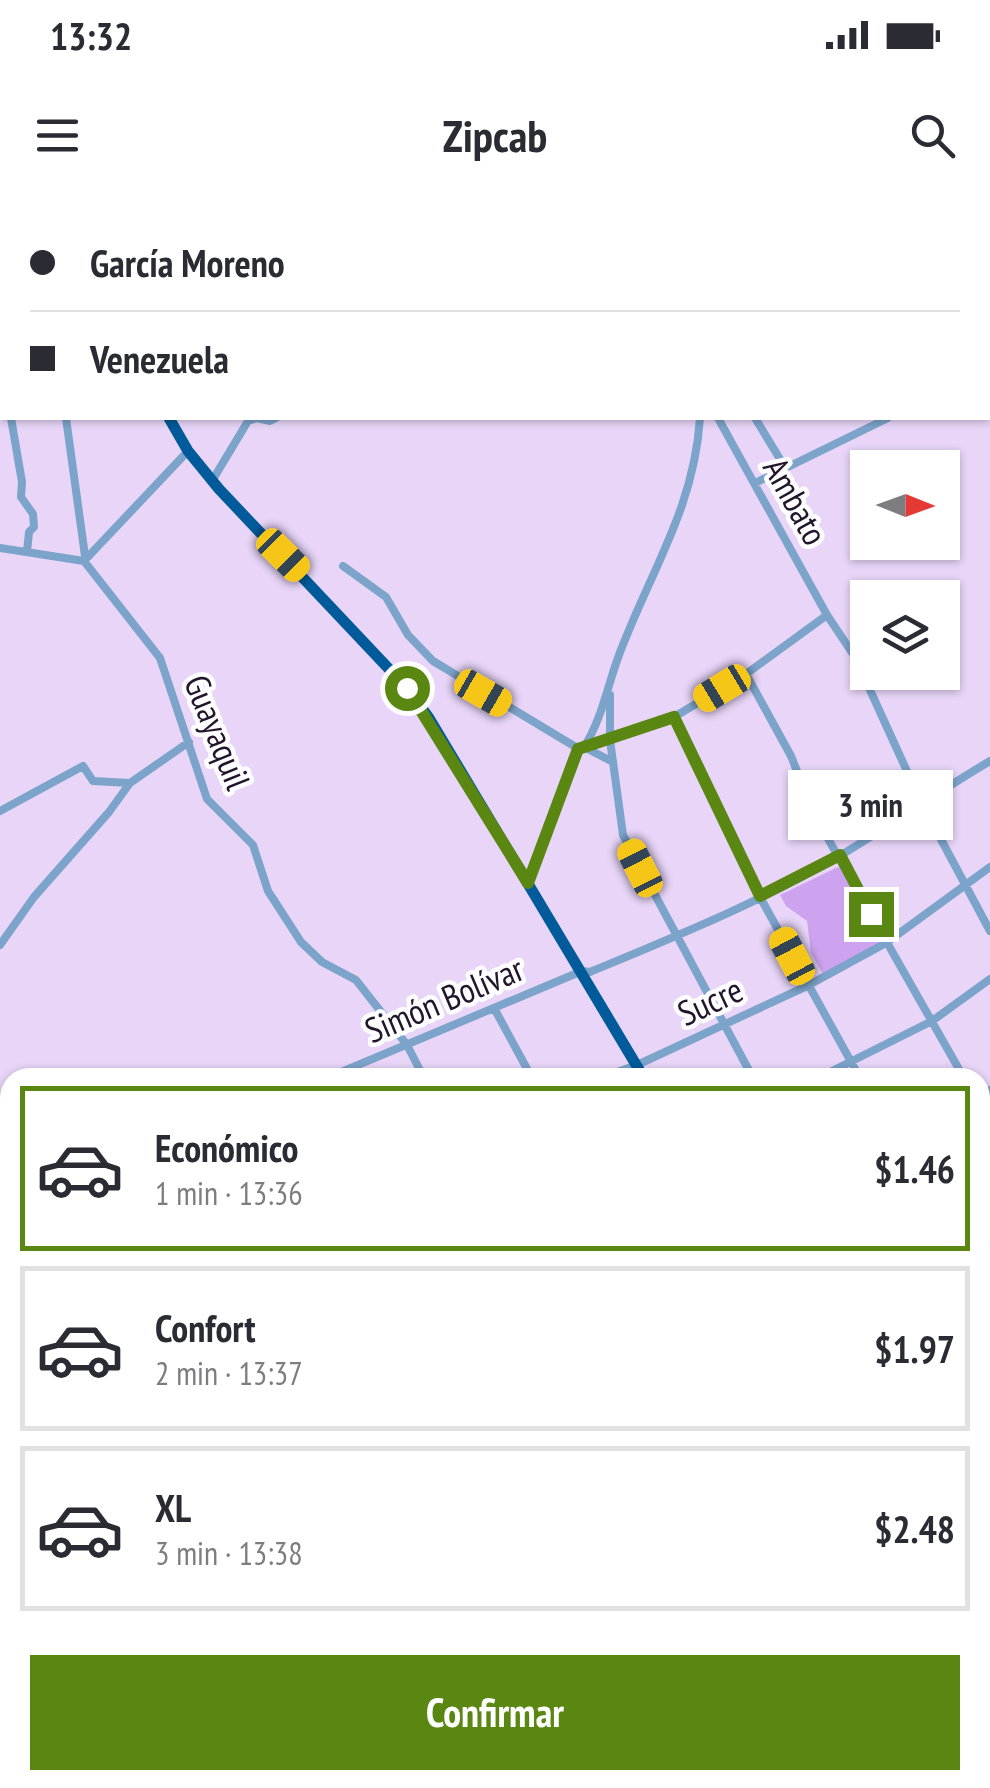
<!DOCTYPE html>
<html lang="es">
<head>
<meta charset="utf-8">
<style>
	:root { --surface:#fff; --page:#f7f7f7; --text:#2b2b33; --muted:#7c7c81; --line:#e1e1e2; --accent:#5a8612 }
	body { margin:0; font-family:"PT Sans Narrow",sans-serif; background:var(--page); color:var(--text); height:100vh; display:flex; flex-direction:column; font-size:38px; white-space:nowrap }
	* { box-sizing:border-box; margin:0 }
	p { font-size:32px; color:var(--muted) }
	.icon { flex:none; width:55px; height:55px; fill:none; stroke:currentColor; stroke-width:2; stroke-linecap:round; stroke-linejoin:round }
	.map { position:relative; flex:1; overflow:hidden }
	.panel { position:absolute; left:0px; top:868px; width:990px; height:722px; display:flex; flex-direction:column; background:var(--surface); border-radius:30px 30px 0 0; box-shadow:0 2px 8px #0004 }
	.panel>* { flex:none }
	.banner { position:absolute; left:0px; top:0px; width:990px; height:220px; box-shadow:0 2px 8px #0004; display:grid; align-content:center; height:220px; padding:0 30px; background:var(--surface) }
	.needle { width:65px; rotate:91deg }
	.tools { position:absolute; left:850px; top:250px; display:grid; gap:20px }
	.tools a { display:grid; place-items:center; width:110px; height:110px; border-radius:0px; background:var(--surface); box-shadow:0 2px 8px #0004; font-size:50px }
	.end { position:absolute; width:45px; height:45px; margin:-22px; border:12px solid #5a8612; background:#fff; box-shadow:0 0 0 5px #fff }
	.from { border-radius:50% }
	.bubble { position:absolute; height:70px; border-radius:0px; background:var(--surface); box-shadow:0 2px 8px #0004; font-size:32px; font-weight:600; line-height:70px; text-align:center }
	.car { position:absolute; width:30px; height:60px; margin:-30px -15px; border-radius:12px; box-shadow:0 0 8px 2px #0007; background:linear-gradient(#f5c518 24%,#345 0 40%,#f5c518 0 76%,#345 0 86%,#f5c518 0) }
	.banner b { display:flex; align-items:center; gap:35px; height:95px; font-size:38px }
	.banner b+b { border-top:2px solid var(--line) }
	.banner i { width:25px; height:25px; background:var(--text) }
	ul { padding:18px 0 0; list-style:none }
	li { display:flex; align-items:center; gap:30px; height:165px; margin:0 20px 15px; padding:0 10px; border:5px solid var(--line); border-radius:0px }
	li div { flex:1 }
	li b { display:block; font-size:38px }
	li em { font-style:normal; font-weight:600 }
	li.current { border-color:var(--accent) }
	li>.icon { width:90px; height:90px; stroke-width:1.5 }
	.button { display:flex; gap:20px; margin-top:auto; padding:20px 30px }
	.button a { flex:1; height:115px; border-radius:0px; background:var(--accent); color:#fff; font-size:40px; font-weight:600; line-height:115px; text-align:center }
	.status { display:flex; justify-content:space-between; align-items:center; height:70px; padding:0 50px; background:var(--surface); direction:ltr }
	.status svg { height:28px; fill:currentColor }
	header { display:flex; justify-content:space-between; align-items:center; height:130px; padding:0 30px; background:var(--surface); font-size:45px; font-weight:600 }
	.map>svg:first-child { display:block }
</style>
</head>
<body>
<div class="status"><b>13:32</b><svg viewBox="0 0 49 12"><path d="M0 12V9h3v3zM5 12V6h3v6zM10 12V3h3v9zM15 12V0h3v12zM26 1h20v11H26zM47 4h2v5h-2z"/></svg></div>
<header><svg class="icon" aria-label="menu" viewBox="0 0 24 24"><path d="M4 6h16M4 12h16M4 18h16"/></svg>Zipcab<svg class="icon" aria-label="search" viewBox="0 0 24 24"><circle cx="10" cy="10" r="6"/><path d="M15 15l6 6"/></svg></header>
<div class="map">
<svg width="990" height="1588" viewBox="0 0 990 1588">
	<rect width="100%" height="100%" fill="#e8d5f8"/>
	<!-- green -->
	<path fill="#cda3ef" d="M838,667L842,668L880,743L823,774L811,753L807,721L786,706L780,695Z"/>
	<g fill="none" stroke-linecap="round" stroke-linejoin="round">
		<!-- minor -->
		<path stroke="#7ca3ca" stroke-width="8" d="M63,0L64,2
			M573,0L575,2
			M710,0L711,2
			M750,0L752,2
			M638,2L641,0
			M722,2L725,0
			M902,2L905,0
			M988,144L990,142
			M11,218L22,282L21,297L33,314L34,327L29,332L27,352
			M66,218L85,356
			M718,218L827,415L855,457L921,602L990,731
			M755,218L786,269
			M212,281L248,221L257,218L270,221L276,218
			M755,283L888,218
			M0,348L84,361L160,458L207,599L253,645L268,691L301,742L322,762L356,780L407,845L424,878
			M84,361L188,251
			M343,366L386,397L408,435L433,461L579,549
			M746,474L791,556L814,614L964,878
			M610,495V540L623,635L753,878
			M674,517L760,697L860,878
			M584,547L674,517L746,474L827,415
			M584,547L613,562
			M0,611L83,566L93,581L130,583L189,542
			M528,682L579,549L584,547C602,519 607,487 619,455C650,372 694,309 700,218
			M0,745L34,697L109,612L130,583
			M494,808L532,878
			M327,878L582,771L590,772C674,737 761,702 841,655C891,625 939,591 990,561
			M600,878L637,865L807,786L886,743L990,667
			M818,878L932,821L990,779
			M980,897L990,890
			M980,905L990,924
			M0,955H10
			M980,999L990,995
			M980,1076L990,1093
			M980,1108L990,1104
			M980,1213L990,1208
			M980,1297L990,1316
			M0,1320L10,1324
			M980,1328L990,1324
			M980,1435L990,1409
			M980,1443L990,1438
			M3,1504L10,1511
			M80,1580L89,1588
			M195,1580L204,1588
			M275,1580L282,1588
			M472,1580L478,1588
			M683,1580L684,1588
			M775,1580L777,1588
			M33,1588L36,1580
			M125,1588L128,1580
			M322,1588L325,1580
			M896,1588L914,1580"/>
		<!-- highway -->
		<path stroke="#015a9a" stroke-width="11" d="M132,2V0
			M169,218L188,251L219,289L407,488L429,518L644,878
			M980,1461L990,1516
			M983,1588L990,1533"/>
	</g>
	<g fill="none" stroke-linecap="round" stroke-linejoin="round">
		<!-- route -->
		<path stroke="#5a8612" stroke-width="12" d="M407,488L528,683L578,549L674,517L760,696L840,655L871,714"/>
	</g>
	<g text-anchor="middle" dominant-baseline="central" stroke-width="9" stroke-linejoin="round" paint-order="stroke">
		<!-- street labels -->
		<g font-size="35" fill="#22152b" stroke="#fefefe">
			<text transform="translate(796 301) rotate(61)">Ambato</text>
			<text transform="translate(218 532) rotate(68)">Guayaquil</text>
			<text transform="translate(444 799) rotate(-23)">Simón Bolívar</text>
			<text transform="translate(710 801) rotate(-25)">Sucre</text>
		</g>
	</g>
</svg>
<div class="tools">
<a><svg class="needle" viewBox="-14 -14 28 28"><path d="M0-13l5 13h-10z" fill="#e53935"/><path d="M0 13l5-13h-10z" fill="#7c7c81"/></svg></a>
<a><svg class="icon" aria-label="layers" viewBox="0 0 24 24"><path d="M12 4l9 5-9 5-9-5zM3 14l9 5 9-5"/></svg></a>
</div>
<i class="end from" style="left:407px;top:488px"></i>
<i class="end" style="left:871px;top:714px"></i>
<div class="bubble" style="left:788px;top:570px;width:165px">3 min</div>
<i class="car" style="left:283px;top:355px;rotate:135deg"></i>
<i class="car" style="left:722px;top:488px;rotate:239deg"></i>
<i class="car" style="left:483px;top:493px;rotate:120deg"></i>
<i class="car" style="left:640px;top:668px;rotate:333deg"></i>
<i class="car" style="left:792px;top:756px;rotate:332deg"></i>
<div class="banner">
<b><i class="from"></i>García Moreno</b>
<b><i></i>Venezuela</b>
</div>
<section class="panel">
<ul>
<li class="current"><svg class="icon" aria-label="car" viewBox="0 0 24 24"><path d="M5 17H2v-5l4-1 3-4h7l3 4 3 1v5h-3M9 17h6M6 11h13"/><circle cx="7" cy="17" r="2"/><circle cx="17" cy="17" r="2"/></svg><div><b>Económico</b><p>1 min · 13:36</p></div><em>$1.46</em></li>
<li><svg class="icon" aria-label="car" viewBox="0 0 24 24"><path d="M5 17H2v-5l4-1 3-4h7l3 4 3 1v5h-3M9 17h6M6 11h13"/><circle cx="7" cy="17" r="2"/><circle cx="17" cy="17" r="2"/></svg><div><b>Confort</b><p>2 min · 13:37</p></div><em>$1.97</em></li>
<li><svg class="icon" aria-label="car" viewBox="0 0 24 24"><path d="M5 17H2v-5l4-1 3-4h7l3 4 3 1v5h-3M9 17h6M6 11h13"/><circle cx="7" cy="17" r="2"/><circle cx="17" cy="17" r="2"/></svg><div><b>XL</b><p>3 min · 13:38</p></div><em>$2.48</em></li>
</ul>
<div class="button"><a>Confirmar</a></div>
</section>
</div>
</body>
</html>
